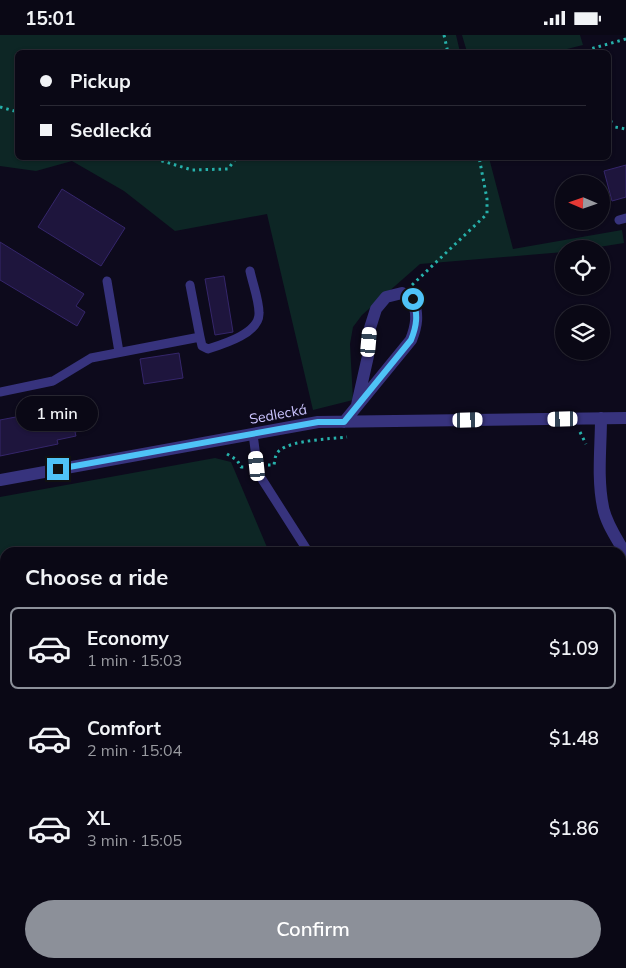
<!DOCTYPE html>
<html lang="en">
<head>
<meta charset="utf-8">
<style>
	:root { --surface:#0a0815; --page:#181622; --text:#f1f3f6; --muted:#999aa0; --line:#2a2934; --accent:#8c9099 }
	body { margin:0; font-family:Mulish,sans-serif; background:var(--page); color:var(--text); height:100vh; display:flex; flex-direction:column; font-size:19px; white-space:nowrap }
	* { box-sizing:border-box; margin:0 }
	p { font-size:16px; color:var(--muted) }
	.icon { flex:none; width:28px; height:28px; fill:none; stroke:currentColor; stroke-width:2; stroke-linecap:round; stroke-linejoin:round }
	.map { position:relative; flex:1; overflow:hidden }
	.details { position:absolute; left:0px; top:512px; width:626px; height:421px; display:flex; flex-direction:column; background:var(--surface); border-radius:15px 15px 0 0; box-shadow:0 1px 4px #0004,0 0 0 1px var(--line) }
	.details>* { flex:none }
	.hud { position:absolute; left:15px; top:15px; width:596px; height:110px; border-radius:8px; box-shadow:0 1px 4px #0004,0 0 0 1px var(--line); display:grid; align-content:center; height:110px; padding:0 25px; background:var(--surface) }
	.needle { width:32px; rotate:272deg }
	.controls { position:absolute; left:555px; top:140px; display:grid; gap:10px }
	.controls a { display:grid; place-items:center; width:55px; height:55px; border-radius:50%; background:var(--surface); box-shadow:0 1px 4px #0004,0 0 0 1px var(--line); font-size:25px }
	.end { position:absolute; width:22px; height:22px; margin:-11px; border:6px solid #4fc3f7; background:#111; box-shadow:0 0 0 2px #111 }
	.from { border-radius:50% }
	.bubble { position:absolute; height:35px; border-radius:18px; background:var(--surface); box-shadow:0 1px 4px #0004,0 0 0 1px var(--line); font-size:16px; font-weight:600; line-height:35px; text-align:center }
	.car { position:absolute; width:15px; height:30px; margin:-15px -8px; border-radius:6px; box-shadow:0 0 4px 1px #0007; background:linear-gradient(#fff 24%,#345 0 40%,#fff 0 76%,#345 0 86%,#fff 0) }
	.hud b { display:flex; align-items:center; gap:18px; height:48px; font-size:19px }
	.hud b+b { border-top:1px solid var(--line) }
	.hud i { width:12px; height:12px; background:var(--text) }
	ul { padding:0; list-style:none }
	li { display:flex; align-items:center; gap:15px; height:82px; margin:0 10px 8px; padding:0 15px; border:2px solid transparent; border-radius:8px }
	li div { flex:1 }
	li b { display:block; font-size:19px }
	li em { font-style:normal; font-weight:600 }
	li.selected { border-color:var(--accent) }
	li>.icon { width:45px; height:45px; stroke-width:1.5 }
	h2 { padding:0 25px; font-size:22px; line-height:60px }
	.action { display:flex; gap:10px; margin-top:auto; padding:10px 25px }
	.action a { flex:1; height:58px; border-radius:30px; background:var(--accent); color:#fff; font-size:20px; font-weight:600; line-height:58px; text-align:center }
	.status { display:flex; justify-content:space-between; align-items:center; height:35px; padding:0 25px; background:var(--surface); direction:ltr }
	.status svg { height:14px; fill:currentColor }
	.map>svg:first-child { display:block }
</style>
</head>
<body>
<div class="status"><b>15:01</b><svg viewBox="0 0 49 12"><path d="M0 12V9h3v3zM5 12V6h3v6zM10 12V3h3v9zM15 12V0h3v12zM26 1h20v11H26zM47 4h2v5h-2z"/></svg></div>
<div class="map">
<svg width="626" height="933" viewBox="0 0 626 933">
	<rect width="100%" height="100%" fill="#0d0a1c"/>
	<!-- green -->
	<path fill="#0d2625" d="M0,0H456L460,17L18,18V122L489,123L513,214L622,195L624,208L586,214H564V217L420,229L362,280L353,292L350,309L353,365L313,375L267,179L175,196L124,156L72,126L36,136L0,131Z
		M462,0H580L583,10L555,17H467Z
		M215,423L231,427L269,517L5,518V929H442L443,933H0V462Z
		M621,704H626V751L621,752Z"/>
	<!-- building -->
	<path fill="#1e153d" stroke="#35266b" d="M626,130V162L612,166L604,136Z
		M62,154L125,193L101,231L38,192Z
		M0,207L84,259L76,271L85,277L77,291L0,245Z
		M224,241L233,297L215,300L205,244Z
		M179,318L183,343L144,349L140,324Z
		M79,370L84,395L75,397L76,401L57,405L58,409L0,421V385Z"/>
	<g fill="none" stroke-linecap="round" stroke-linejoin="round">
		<!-- path -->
		<path stroke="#27b1ab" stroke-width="3" stroke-dasharray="2.5 4" stroke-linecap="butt" d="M444,0L448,18
			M591,18L590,14L626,4
			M0,72L18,77
			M609,79L612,90
			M609,91L626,94
			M149,122L192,135L228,134L237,122
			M412,250L487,179V164L479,122
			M580,397L586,409
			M227,419L237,425L241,432H247
			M268,430H274C275,424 275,419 280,415C293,405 330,404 347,402
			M621,539L626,546
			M621,597L626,596
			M621,757L626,756"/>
		<!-- service -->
		<path stroke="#37337d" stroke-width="9" d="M619,185L626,183
			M107,246L119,317
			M200,302L202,311L208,314C224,309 260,298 259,278C259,265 253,250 250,236
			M0,357L53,346L91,323L200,302L190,250
			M253,399L258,438L309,518
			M621,697H626
			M621,870H626"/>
		<!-- minor -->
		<path stroke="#37337d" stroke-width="12" d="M601,383C601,412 597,443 603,472C606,489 618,505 626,520
			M344,387L411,305C417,290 418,280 413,264L402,258L386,262L376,274L370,293L368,321L357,370
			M0,445L318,387L626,383"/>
	</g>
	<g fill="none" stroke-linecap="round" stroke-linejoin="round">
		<!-- route -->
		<path stroke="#4fc3f7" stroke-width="6" d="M58,434L318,387H344L411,305C417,290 418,280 413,264"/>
	</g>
	<g text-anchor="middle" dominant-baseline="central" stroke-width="4" stroke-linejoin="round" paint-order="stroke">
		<!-- street labels -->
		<g font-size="14" fill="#ccc5ff" stroke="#0d0a1c">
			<text transform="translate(278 379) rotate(-10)">Sedlecká</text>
		</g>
	</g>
</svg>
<div class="controls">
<a><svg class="needle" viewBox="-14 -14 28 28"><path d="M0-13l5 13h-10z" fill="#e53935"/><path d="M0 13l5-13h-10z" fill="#999aa0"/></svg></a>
<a><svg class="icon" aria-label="locate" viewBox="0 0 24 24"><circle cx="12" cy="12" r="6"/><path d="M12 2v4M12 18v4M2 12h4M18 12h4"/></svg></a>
<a><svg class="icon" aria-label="layers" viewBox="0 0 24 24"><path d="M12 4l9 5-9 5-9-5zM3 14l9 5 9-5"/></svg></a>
</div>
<i class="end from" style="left:413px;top:264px"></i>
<i class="end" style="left:58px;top:434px"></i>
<div class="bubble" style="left:16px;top:361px;width:82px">1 min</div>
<i class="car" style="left:369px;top:307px;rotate:5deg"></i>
<i class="car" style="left:563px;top:384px;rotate:269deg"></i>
<i class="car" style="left:468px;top:385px;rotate:89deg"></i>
<i class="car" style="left:257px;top:431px;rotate:354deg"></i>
<div class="hud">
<b><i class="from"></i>Pickup</b>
<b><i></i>Sedlecká</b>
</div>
<section class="details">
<h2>Choose a ride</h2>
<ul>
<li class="selected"><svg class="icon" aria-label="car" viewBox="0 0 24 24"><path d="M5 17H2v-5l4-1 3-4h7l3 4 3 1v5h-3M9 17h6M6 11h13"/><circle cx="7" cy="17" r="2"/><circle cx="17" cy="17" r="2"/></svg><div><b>Economy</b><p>1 min · 15:03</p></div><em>$1.09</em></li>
<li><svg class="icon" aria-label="car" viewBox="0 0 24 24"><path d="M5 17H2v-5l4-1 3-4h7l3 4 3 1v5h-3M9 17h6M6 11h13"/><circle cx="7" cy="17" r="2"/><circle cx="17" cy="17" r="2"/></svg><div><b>Comfort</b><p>2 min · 15:04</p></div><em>$1.48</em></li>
<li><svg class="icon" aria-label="car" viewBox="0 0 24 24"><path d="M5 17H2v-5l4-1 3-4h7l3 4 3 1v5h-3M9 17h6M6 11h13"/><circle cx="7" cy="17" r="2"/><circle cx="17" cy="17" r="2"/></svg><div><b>XL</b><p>3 min · 15:05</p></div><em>$1.86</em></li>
</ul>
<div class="action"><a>Confirm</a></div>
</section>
</div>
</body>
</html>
